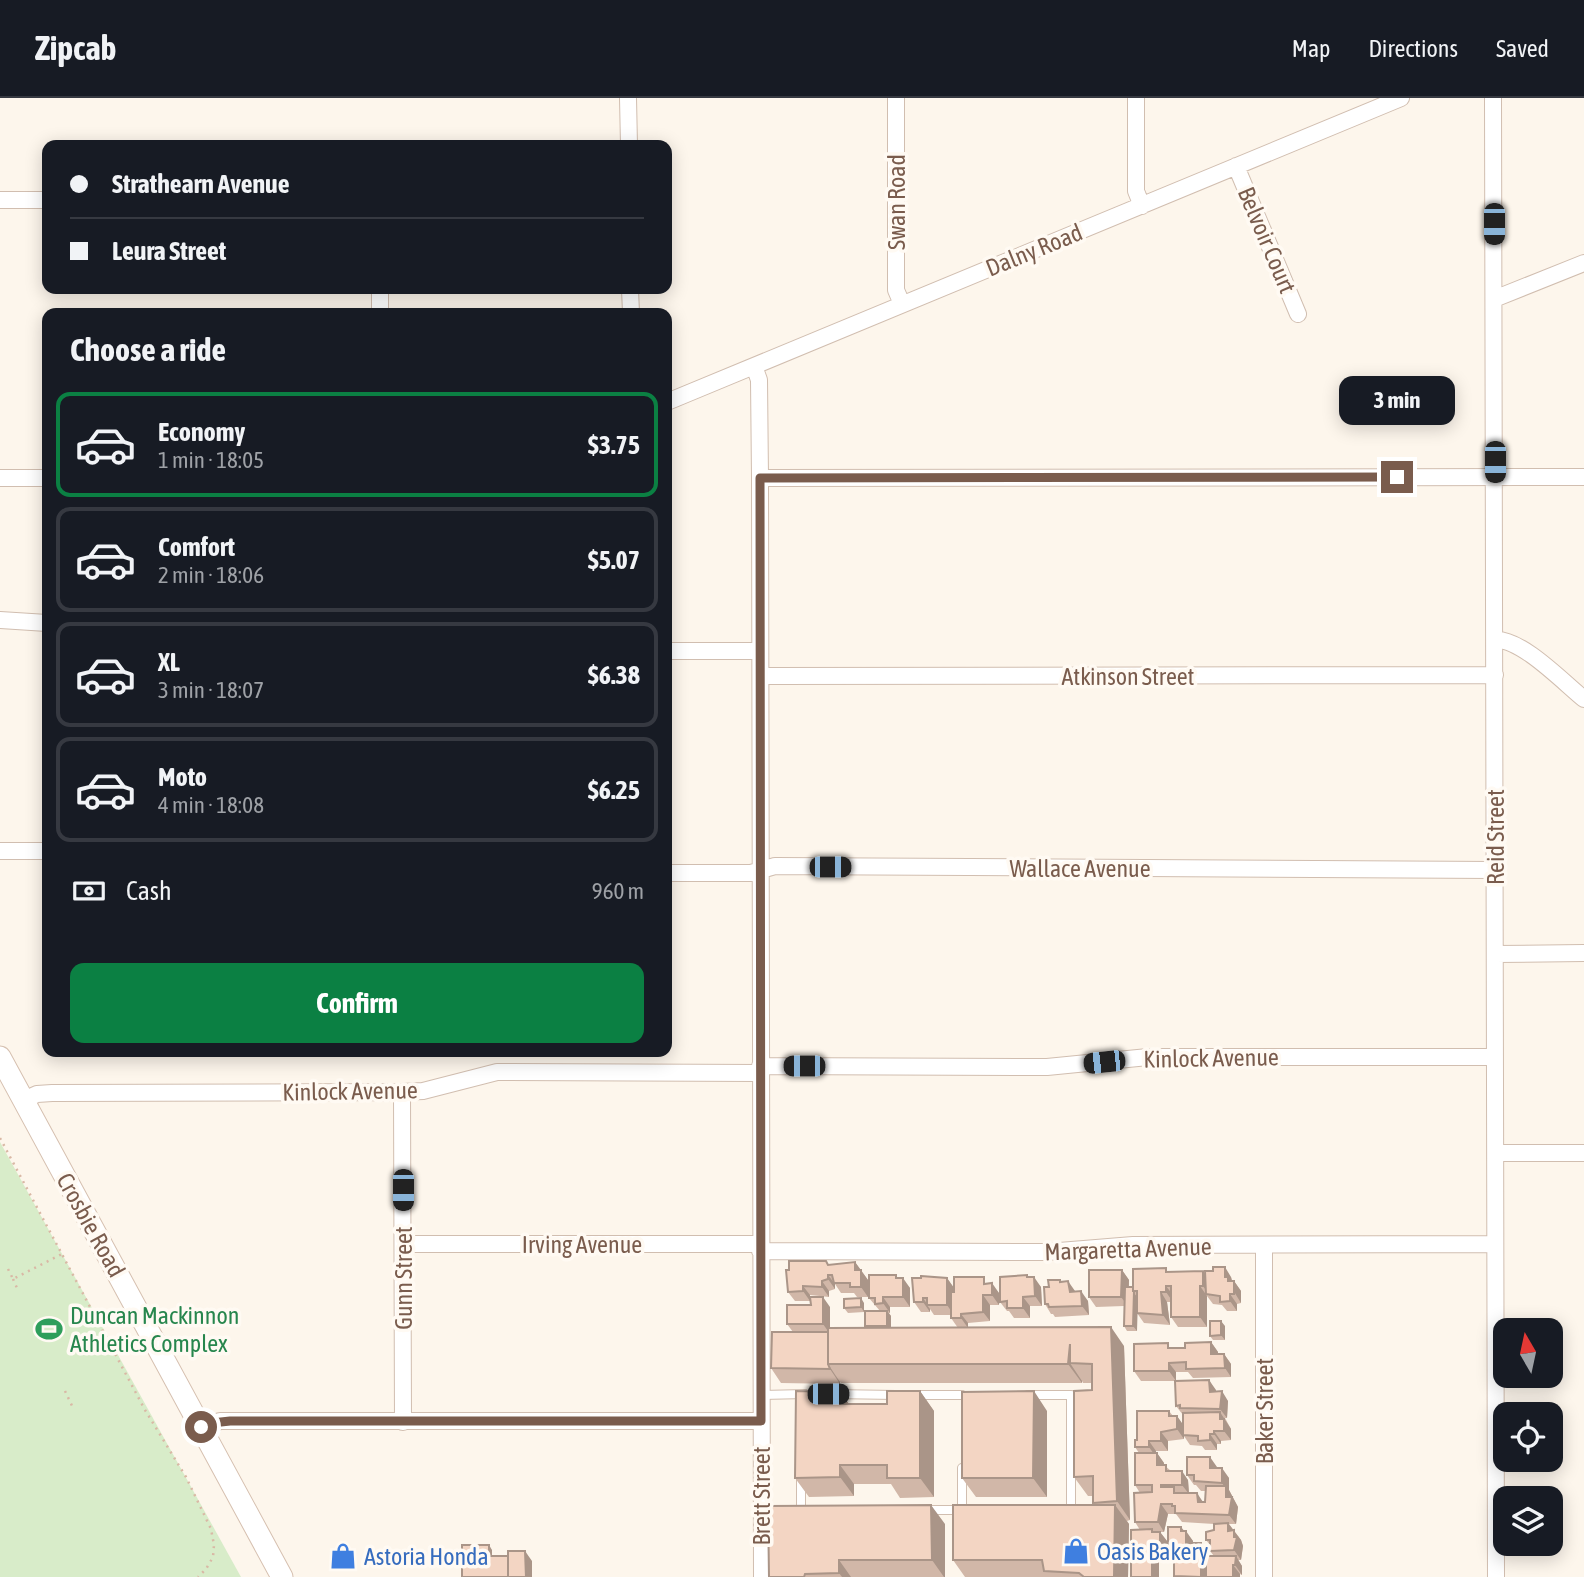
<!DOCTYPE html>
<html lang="en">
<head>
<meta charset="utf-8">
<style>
	:root { --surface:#171b24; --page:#242831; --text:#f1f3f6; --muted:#9ea1a6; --line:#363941; --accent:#0b8043 }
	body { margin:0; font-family:"Asap Condensed",sans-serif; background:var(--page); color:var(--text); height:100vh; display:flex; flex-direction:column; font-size:26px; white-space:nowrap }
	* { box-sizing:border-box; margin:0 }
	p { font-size:23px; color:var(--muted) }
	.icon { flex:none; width:38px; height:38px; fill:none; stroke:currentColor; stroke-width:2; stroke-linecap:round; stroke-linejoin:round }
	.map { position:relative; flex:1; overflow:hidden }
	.details { position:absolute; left:42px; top:210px; width:630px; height:749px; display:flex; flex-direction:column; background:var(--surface); border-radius:14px; box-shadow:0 4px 18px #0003 }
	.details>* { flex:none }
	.top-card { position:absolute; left:42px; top:42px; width:630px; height:154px; border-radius:14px; box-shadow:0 4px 18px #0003; display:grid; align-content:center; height:154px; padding:0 28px; background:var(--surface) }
	.needle { width:46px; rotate:351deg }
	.buttons { position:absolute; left:1493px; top:1220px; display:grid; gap:14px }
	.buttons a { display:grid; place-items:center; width:70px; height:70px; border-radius:14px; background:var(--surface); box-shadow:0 4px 18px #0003; font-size:35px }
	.end { position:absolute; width:32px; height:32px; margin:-16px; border:9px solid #7a5c4d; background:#fff; box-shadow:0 0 0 4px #fff }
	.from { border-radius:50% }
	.bubble { position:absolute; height:49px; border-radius:14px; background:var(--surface); box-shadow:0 4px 18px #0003; font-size:23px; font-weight:700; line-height:49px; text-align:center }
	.car { position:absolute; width:21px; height:42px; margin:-21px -10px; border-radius:9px; box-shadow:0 0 5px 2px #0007; background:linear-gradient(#222 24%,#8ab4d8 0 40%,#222 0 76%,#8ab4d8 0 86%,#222 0) }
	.top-card b { display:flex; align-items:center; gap:24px; height:66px; font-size:26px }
	.top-card b+b { border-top:2px solid var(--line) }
	.top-card i { width:18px; height:18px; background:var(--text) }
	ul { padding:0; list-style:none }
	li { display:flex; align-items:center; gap:21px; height:105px; margin:0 14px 10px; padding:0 14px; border:4px solid var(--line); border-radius:14px }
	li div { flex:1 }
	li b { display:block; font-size:26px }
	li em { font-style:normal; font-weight:700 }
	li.active { border-color:var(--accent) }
	li>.icon { width:63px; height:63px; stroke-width:1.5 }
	h2 { padding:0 28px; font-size:32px; line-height:84px }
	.pay { display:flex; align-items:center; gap:18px; height:77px; padding:0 28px; font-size:26px }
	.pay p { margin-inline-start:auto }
	.action { display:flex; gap:14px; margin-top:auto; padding:14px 28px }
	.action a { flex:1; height:80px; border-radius:14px; background:var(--accent); color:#fff; font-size:28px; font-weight:700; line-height:80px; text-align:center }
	header { display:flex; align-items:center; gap:42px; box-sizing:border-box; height:98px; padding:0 35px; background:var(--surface); border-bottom:2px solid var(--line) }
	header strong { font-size:33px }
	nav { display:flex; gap:38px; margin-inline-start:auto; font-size:24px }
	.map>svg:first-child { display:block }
</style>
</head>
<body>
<header>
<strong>Zipcab</strong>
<nav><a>Map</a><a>Directions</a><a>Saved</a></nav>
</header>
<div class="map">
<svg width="1584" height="1479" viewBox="0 0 1584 1479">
	<rect width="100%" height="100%" fill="#fdf6ec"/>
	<!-- park -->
	<path fill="#d8ecc9" d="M0,1044L241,1479H0Z"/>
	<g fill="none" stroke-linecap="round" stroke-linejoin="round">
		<!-- lane casing -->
		<g stroke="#d1beb0" stroke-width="10">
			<path id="lane" d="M832,1296L896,1297
				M762,1297L805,1296
				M912,1297H962
				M1028,1297H1071V1411H1066
				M962,1370V1417
				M801,1411V1380
				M926,1412H962"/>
		</g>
		<!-- street casing -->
		<g stroke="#d1beb0" stroke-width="18">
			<path id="street" d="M628,0L629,47
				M896,0V192L902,206
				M1136,0V93L1142,108
				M1493,0L1496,1479
				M1236,68L1298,216
				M0,102H47
				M380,191V215
				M630,191L631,215
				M1494,201L1584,165
				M754,268L759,282L760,380L762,1479
				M667,304L1401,0
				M0,380H47
				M760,380L1584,379
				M0,522L47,525
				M1496,542C1522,541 1563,584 1584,601
				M667,553H760
				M761,578L1495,577
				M0,753H47
				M667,775H751L775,768L1494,772
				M1495,856L1584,855
				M760,968L1047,969L1148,959H1495
				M402,994L403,1324
				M24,1002L37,996L52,995L402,994L423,993L497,974L760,975
				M1496,1055H1584
				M403,1146H760
				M1264,1148V1479
				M760,1153L1047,1154L1133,1147L1495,1146
				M201,1330L220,1323H761"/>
		</g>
		<!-- secondary casing -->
		<g stroke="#d6c0b0" stroke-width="23">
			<path id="secondary" d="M0,959L282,1479"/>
		</g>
		<!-- path -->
		<path stroke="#d9b8a5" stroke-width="2.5" stroke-dasharray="2 5" stroke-linecap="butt" d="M0,1040L145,1312L186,1379L211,1431L214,1447L213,1459L206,1471L198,1479
			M8,1171L13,1181L62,1156
			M13,1181L17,1190
			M65,1293L74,1312"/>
		<!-- lane -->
		<use href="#lane" stroke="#fff" stroke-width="8"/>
		<!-- street -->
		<use href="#street" stroke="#fff" stroke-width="16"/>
		<!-- secondary -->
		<use href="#secondary" stroke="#fff" stroke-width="21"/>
	</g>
	<!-- wall -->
	<path fill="#d1b7a8" d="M855,1164L868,1182V1199H857L854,1195H841L835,1186V1191L829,1193V1199L810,1197V1203H795L788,1194L828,1167Z
		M1122,1172L1129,1182V1189H1133L1169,1174L1203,1173L1205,1176L1231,1179L1232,1183H1234L1241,1193V1205L1237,1206V1213H1227L1222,1207L1213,1206L1207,1198V1229H1178L1171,1219V1204H1167L1170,1227L1144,1225L1137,1215V1233H1127L1124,1228V1208L1096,1209L1089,1199Z
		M1029,1179L1041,1189L1042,1208H1030V1220H1014L1009,1213H1007L1000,1204Z
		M898,1180L910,1190V1209H890V1215H889L891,1218V1230H958L951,1220V1217H934L930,1211V1214H921L914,1204L947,1180L954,1190L989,1186L999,1195V1207H990V1223L968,1225V1230L1124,1248L1130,1422L1127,1423L1129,1426L1128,1479H965L953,1462L1094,1407L1093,1405V1398H1088L1074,1379L1092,1292V1285H1083L1082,1283V1285H841L840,1284V1286L781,1285L771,1270L793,1234L787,1226L830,1209V1230H867L865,1228L880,1213L869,1200Z
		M1060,1182L1088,1203L1089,1217L1055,1219L1053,1216H1051L1045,1206L1049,1189Z
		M864,1205V1214L848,1215L844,1210Z
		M1225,1228V1242H1213L1210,1238Z
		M1211,1244L1218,1254V1256H1224L1231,1266V1279L1193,1280L1188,1274H1176V1283H1141L1134,1273L1172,1250H1185Z
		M1209,1282L1216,1294L1228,1303L1227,1320H1225L1231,1331V1342L1221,1343V1346H1217V1352H1205L1202,1348L1190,1347L1184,1338V1341L1168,1343V1353H1156V1355H1157L1164,1365V1367L1171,1373L1188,1382L1189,1395L1203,1404H1205L1206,1393H1201L1196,1387H1194L1187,1377L1217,1369V1370L1229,1380V1392L1238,1409L1236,1426H1229L1241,1442L1243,1448L1241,1462H1238L1242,1468V1477L1240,1476V1479H1175L1174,1464L1168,1455L1181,1429L1193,1443V1445H1201L1208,1454V1458H1214L1210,1453V1447L1206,1442L1214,1432V1426L1182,1424L1176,1416H1168L1164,1434H1158H1160L1167,1443V1457H1159V1479H1131L1140,1432L1135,1424L1140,1395L1135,1387L1139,1355L1135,1349L1137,1342L1169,1313L1173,1318H1177L1183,1327V1317L1176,1308Z
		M920,1293L934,1313V1399L900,1400L891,1386H854V1398L809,1399L795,1380L840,1294L849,1306H887Z
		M1047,1313V1399H976L962,1380Z
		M945,1426V1479H769Z"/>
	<!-- shaded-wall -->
	<path fill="#aa9588" d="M855,1164L868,1182V1199L861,1189L855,1172Z
		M1225,1169L1231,1179L1232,1183H1234L1241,1193V1205L1225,1179Z
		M1122,1172L1129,1182L1128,1208L1121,1199Z
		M1203,1173L1210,1183V1198L1203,1188Z
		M828,1177L835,1186V1191L828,1181Z
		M1034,1179L1041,1189L1042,1208L1035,1198Z
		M903,1180L910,1190V1209L903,1199Z
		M947,1180L954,1190V1217L947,1207Z
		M822,1183L829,1193V1199L822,1189Z
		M1068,1183L1075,1193L1077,1204L1070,1194Z
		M992,1185L999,1195V1207L992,1197Z
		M803,1188L810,1197V1203L803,1193Z
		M1166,1188L1173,1197V1204L1166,1194Z
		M1200,1188L1207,1198V1229L1200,1219Z
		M1081,1193L1088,1203L1089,1217L1082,1208Z
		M1161,1194L1167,1204L1170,1227L1163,1217Z
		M1134,1195L1138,1200L1137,1233L1133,1228Z
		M1230,1196L1237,1206V1213L1230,1203Z
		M983,1197L990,1207V1223L983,1214Z
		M823,1199L830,1209V1236L823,1226Z
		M883,1199L890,1209V1215L883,1205Z
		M1023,1199L1030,1208V1220L1023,1210Z
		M861,1200L864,1205V1214L861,1209Z
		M923,1200L928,1207H927L930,1211V1214L923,1204Z
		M887,1213L891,1218V1232L887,1228Z
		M961,1216L968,1225V1230L961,1220Z
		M1221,1223L1225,1228V1242L1221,1237Z
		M1111,1229L1124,1248L1130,1422L1117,1403Z
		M1211,1244L1218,1254V1266L1211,1256Z
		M1070,1246V1265L1082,1283V1285L1068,1266Z
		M1224,1256L1231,1266V1279L1225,1270Z
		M1169,1265L1176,1274V1283L1169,1273Z
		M830,1269L840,1284V1286L830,1271Z
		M1209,1282L1216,1292L1217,1304L1210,1294Z
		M920,1293L934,1313V1399L920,1380Z
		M1034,1293L1047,1313V1399L1033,1380Z
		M1222,1293L1228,1303L1227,1320L1220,1311Z
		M840,1294L854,1313L840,1306Z
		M1220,1314L1231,1331V1342L1224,1333L1220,1321Z
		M1177,1318L1184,1328V1341L1177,1331Z
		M1214,1333L1221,1343V1346L1214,1336Z
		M1161,1334L1168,1343V1353L1161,1343Z
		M1210,1336L1217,1346V1352L1210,1342Z
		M1149,1343L1156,1353V1359L1149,1349Z
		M1157,1355L1164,1365V1377L1157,1367Z
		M1210,1359L1217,1369V1380L1210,1370Z
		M840,1367L854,1386V1398L840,1379Z
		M1222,1370L1229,1380V1392L1238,1409L1236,1426L1229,1417L1226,1391L1222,1385Z
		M1182,1373L1188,1382L1189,1396L1182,1387Z
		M1197,1395L1203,1404H1198Z
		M1161,1406L1168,1416L1164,1434L1158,1424Z
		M931,1407L945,1426V1479H944L932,1462Z
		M1115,1407L1129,1426L1128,1479H1114Z
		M1228,1425L1241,1442L1243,1448L1241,1462L1234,1452L1228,1433Z
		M1181,1429L1186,1436V1433L1193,1443V1455L1186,1445L1181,1433Z
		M1160,1434L1167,1443V1457L1160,1448Z
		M1201,1445L1208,1454V1479H1201Z
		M489,1447L492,1452V1463L489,1458Z
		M1152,1448L1159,1457V1479H1152Z
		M525,1453L532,1463V1479H526Z
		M1236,1458L1242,1468V1477L1235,1467Z
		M839,1462L851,1479H842L839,1475Z
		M1233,1467L1240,1476V1479H1233Z"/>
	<!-- building -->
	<path fill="#f3d5c3" stroke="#aa9588" stroke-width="2" d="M789,1163H826L828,1167L855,1164V1172H861V1189H850V1185H834L832,1177H828V1181L822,1183V1189L803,1188V1193L788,1194L786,1172H789Z
		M1213,1169H1225V1179H1228V1183H1234V1196H1230V1203L1220,1204V1198L1206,1196L1205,1173H1213Z
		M1166,1170V1174L1203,1173V1188H1200V1219H1171V1188H1166V1194H1161L1163,1217L1137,1215V1193H1133V1171Z
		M1089,1172H1122L1121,1199H1089Z
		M869,1177H896V1180H903V1199H883V1205L875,1206V1200H869Z
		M1027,1177V1179H1034L1035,1198L1023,1199V1210H1007V1203L1000,1204V1179Z
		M921,1178L947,1180V1207H927V1200H923V1204H914L912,1180H921Z
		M954,1179H984V1186L992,1185V1197H983V1214L961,1216V1220H951V1194H954Z
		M1048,1182H1060V1184L1068,1183L1070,1194L1081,1193L1082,1208L1049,1209L1048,1206H1045L1044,1189H1049Z
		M1125,1189H1133V1193H1134L1133,1228H1124Z
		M810,1199H823V1226H787V1207H811Z
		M861,1200V1209L844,1210V1201Z
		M865,1213H887V1228H865Z
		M1210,1223H1221V1237L1210,1238Z
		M1111,1229L1117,1403L1093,1405V1378L1074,1379V1293L1092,1292V1266L1070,1265V1246L1068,1266H828V1230Z
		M772,1234H828V1266L830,1271L771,1270Z
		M1211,1244V1256H1224L1225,1270L1186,1271V1264L1169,1265V1273H1134V1246L1168,1245V1250H1185V1245Z
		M1209,1282L1210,1294L1222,1293L1220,1311L1180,1310V1307L1176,1308L1175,1283Z
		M796,1293L840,1294V1306H887V1293H920V1380H887V1367H840V1379L795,1380Z
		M1034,1293L1033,1380H962V1294Z
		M1137,1313H1169V1318H1177V1331L1161,1334V1343H1149V1349H1135V1342H1137Z
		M1220,1314V1321H1224V1333H1214V1336H1210V1342L1198,1343V1338L1183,1337V1315Z
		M1135,1355H1157V1367H1166V1373H1182V1387H1161V1389H1174V1395H1197L1198,1404H1205L1206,1388H1226V1399H1232L1229,1417L1175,1415V1408H1172V1406H1161L1158,1424H1135L1134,1395L1152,1394V1387H1135Z
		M1187,1359H1210V1370H1222V1385L1194,1383V1377H1187Z
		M931,1407L932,1462H839V1475L805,1476L804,1479H769L768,1408Z
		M953,1407H1115L1114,1479H1084L1079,1475L1044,1473L1042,1462H953Z
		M1228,1425V1433L1234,1432V1439H1237L1234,1452L1210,1453V1442H1206V1434L1214,1432V1426Z
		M1168,1429H1181V1433H1186V1445H1201V1479L1174,1478V1455H1168Z
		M1152,1431V1434H1160V1448H1152V1479H1131V1432Z
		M462,1447H489V1458H508V1479H462Z
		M508,1453H525L526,1479H508Z
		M1206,1458H1236L1235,1467H1233V1479H1206Z"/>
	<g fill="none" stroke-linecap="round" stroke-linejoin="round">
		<!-- route -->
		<path stroke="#7a5c4d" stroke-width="9" d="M201,1329L212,1325L230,1323H761L760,380L1397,379"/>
	</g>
	<!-- icons -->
	<defs>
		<g id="stadium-bare" transform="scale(2.1)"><path d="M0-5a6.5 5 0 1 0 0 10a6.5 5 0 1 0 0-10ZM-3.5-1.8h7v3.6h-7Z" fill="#2e9e5b" stroke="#fffaf3" stroke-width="2.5" paint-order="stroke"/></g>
		<g id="shop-bare" transform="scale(2.1)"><path d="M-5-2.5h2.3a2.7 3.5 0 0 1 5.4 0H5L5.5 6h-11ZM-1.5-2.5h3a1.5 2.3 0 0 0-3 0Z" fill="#3f7fe0" stroke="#fffaf3" stroke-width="2.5" paint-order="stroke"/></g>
	</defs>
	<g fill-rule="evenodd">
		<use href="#stadium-bare" x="49" y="1231"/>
		<use href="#shop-bare" x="1076" y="1453"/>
		<use href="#shop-bare" x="343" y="1458"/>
	</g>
	<g text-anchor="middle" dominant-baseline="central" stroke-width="7" stroke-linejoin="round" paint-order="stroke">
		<!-- street labels -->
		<g font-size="24" fill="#7a5c4d" stroke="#fffaf3">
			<text transform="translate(896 104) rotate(-90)">Swan Road</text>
			<text transform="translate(1267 142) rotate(67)">Belvoir Court</text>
			<text transform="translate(1034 152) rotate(-22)">Dalny Road</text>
			<text x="1128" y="578">Atkinson Street</text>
			<text transform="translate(1495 739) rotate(-90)">Reid Street</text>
			<text x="1080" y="770">Wallace Avenue</text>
			<text transform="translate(1211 960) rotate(-1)">Kinlock Avenue</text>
			<text transform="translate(350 993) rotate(-1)">Kinlock Avenue</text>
			<text transform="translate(91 1127) rotate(61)">Crosbie Road</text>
			<text x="582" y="1146">Irving Avenue</text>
			<text transform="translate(1128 1151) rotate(-2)">Margaretta Avenue</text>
			<text transform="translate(403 1180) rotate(-90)">Gunn Street</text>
			<text transform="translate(1264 1313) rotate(-90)">Baker Street</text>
			<text transform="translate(761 1398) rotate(-90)">Brett Street</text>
		</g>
		<!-- leisure labels -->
		<g font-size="24" fill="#27864d" stroke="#fffaf3" text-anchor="start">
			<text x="70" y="1217">Duncan Mackinnon<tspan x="70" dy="28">Athletics Complex</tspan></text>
		</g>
		<!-- shop labels -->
		<g font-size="24" fill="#366cbe" stroke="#fffaf3" text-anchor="start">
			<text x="1097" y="1453">Oasis Bakery</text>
			<text x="364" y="1458">Astoria Honda</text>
		</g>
	</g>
</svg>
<div class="buttons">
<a><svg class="needle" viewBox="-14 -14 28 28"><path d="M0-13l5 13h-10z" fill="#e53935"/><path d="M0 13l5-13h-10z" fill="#9ea1a6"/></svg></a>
<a><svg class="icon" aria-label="locate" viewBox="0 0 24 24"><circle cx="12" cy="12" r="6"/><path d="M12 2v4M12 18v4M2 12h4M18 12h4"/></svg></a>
<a><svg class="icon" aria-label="layers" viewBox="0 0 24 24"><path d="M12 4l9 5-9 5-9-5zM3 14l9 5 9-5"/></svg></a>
</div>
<i class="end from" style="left:201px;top:1329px"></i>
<i class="end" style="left:1397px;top:379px"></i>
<div class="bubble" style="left:1339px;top:278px;width:116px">3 min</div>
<i class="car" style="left:1494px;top:126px;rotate:180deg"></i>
<i class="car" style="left:1495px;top:364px;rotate:180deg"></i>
<i class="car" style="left:830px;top:769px;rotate:90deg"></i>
<i class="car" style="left:1104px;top:964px;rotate:264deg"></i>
<i class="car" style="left:804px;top:968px;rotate:270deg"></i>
<i class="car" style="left:403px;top:1092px;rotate:180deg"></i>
<i class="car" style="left:828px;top:1296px;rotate:90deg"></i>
<div class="top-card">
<b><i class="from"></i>Strathearn Avenue</b>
<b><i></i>Leura Street</b>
</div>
<section class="details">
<h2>Choose a ride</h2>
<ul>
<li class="active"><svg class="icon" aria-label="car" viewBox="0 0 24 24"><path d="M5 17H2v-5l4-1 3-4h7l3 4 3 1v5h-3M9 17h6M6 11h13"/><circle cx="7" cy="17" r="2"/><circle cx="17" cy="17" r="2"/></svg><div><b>Economy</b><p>1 min · 18:05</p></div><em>$3.75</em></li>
<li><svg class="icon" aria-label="car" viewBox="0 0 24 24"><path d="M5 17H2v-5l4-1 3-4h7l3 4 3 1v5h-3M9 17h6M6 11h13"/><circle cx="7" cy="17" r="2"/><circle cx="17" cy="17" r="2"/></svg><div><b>Comfort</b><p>2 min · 18:06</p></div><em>$5.07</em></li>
<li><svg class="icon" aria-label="car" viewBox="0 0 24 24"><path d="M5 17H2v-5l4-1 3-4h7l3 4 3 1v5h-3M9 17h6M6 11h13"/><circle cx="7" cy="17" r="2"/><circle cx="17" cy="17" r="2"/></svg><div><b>XL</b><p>3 min · 18:07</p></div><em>$6.38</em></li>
<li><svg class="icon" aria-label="car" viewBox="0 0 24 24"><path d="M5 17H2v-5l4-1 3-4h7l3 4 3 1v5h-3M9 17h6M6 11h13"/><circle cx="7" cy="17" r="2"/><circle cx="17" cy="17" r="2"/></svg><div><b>Moto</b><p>4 min · 18:08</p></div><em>$6.25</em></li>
</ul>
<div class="pay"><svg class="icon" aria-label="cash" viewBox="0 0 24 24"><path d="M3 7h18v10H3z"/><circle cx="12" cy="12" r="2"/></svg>Cash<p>960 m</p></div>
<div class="action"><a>Confirm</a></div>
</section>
</div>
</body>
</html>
